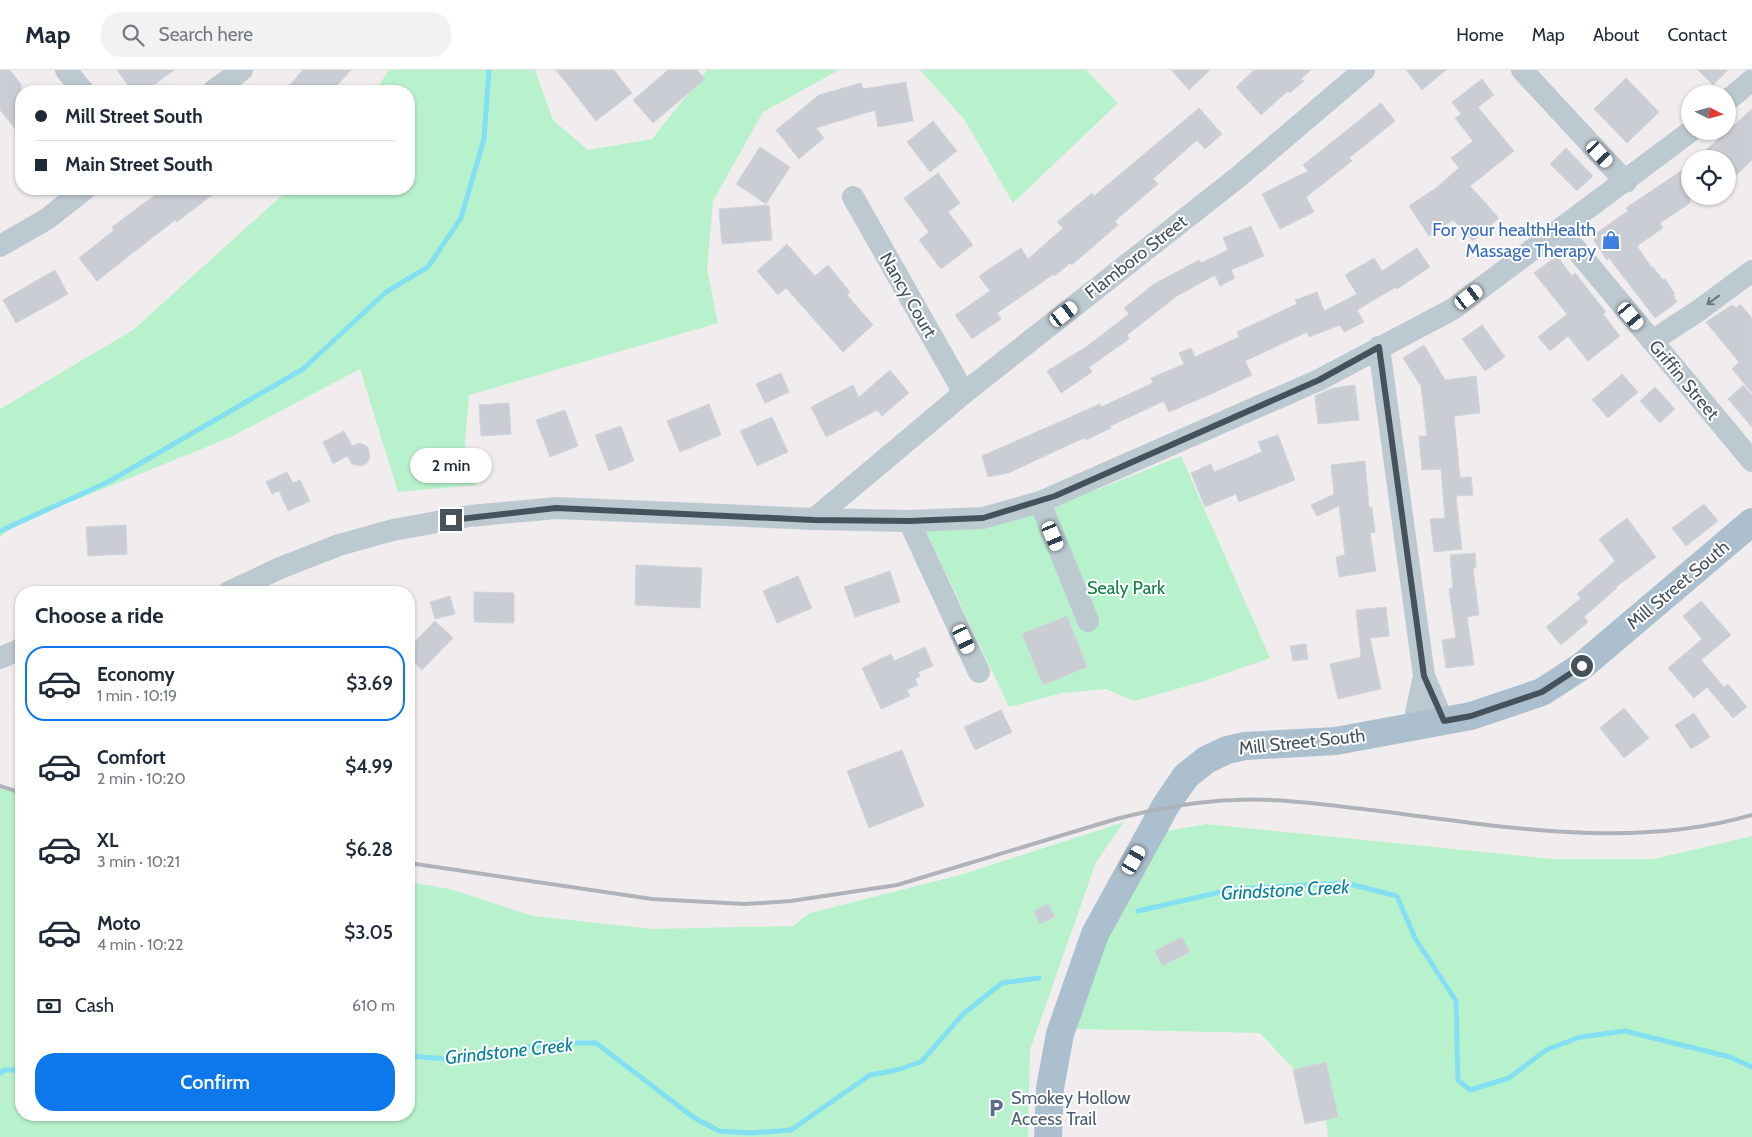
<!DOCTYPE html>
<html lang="en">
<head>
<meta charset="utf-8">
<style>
	:root { --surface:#fff; --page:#f2f2f3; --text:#1f2937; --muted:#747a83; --line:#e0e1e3; --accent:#0d78eb }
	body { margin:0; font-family:Cabin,sans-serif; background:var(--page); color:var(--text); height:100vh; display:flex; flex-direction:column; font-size:19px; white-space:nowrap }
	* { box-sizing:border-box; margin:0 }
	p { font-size:16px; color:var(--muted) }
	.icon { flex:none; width:28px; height:28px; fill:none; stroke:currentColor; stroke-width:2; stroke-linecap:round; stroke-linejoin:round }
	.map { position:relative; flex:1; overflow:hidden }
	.drawer { position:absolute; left:15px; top:516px; width:400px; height:535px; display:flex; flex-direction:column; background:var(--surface); border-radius:20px; box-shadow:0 1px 4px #0004 }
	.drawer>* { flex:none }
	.hud { position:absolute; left:15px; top:15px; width:400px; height:110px; border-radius:20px; box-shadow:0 1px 4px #0004; display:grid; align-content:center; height:110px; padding:0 20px; background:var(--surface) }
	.needle { width:32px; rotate:96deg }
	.buttons { position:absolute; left:1681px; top:15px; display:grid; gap:10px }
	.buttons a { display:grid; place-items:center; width:55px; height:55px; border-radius:50%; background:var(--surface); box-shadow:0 1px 4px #0004; font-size:25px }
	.end { position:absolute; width:22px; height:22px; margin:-11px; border:6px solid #45525c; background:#fff; box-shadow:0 0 0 2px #fff }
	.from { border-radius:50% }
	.bubble { position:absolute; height:35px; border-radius:18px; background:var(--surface); box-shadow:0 1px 4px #0004; font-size:16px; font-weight:600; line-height:35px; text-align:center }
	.car { position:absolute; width:15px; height:30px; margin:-15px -8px; border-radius:6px; box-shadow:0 0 4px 1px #0007; background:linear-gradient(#fff 24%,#345 0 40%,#fff 0 76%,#345 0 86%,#fff 0) }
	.hud b { display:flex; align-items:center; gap:18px; height:48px; font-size:19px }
	.hud b+b { border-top:1px solid var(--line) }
	.hud i { width:12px; height:12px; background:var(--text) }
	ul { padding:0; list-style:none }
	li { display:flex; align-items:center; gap:15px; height:75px; margin:0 10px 8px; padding:0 10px; border:2px solid transparent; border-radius:20px }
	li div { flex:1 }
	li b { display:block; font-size:19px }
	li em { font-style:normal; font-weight:600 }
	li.active { border-color:var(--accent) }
	li>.icon { width:45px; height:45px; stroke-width:1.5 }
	h2 { padding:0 20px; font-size:22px; line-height:60px }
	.pay { display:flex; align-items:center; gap:12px; height:55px; padding:0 20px; font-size:19px }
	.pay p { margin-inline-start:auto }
	.primary-button { display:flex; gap:10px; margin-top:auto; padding:10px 20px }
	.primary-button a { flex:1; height:58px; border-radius:20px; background:var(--accent); color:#fff; font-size:20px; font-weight:600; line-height:58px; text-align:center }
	header { display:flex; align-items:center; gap:30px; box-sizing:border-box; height:70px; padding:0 25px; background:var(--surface); border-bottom:1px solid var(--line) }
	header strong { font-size:24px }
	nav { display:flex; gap:28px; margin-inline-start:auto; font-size:18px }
	.search { width:350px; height:45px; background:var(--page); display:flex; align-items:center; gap:12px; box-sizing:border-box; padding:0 18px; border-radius:20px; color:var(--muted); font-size:19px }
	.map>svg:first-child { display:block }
</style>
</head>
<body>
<header>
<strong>Map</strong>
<div class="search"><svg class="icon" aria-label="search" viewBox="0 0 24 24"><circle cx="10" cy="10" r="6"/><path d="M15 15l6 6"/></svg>Search here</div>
<nav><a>Home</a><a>Map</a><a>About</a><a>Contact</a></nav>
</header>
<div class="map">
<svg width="1752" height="1067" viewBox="0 0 1752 1067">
	<rect width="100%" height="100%" fill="#f1edee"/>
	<!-- green -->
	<path fill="#b8f2cc" d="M389,0H535L553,50L588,80L652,69L707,0H839L763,42L713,131L707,199L718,253L469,325L465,374L476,415L398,422L360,299L231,367L56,438L9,460L0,467V339L133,260L289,119H409V21H375Z
		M920,0H1086L1118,33L1013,133L964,49Z
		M1181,386L1270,588L1201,612L1134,631L1106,619L1062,623L1009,637L925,459L1049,439Z
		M0,718L21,724V1045H409V812L450,819L533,846L653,859L793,856L810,843L960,805L1124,752L1096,792L1030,980L1028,1067H0Z
		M1206,754L1553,789H1654L1752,766V1067H1328L1324,1031L1260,963L1077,959L1087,918L1121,833L1167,761Z"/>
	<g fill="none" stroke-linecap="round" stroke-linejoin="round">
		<!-- stream -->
		<path stroke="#82e0f2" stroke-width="5" d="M0,461L108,412L303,299L386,222L428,197L461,148L484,69L489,0
			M1138,841L1234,819L1346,813L1397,826L1415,868L1456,931L1458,1010L1470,1020L1509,1008L1546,980L1580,967L1625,961L1730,987L1752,997
			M409,986L447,989L555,973H596L693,1047L719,1061L752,1063L791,1060L870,1005L897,1000L921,992L963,944L1002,913L1039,908
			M0,1003L5,1000H21"/>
	</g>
	<!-- building -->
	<path fill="#cacdd3" stroke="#d1d4da" d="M0,0H10L21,14V66L0,40Z
		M117,0H174L146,21H132Z
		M303,0H351L332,21H284Z
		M556,0H614L632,23L596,51Z
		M668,0H697L705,9L653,53L633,30Z
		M1171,0H1210L1189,20Z
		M1254,0H1311L1301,9L1304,11L1290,23L1288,21L1261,45L1236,17Z
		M1406,0H1446L1422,20Z
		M1698,0H1728L1713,15Z
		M1626,8L1659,42L1627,73L1594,39Z
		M1482,9L1494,25L1478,37L1514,81L1470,116L1499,148L1473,171L1453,150L1429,166L1409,136L1436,118L1459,98L1451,88L1473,71L1455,48L1461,44L1452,32Z
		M906,12L913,51L878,57L875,40L816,58L824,68L799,89L776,60L819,25L861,13L863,19Z
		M1381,33L1395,51L1349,88L1352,91L1306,127L1314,142L1280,159L1262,124L1308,101L1303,95Z
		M1199,38L1222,64L1205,79L1197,70L1153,109L1158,114L1115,151L1118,155L1072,195L1070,193L1055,206L1054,204L997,243L1001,249L972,269L955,245L990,221L979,206L1021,178L1028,189L1063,158L1057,152L1092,123L1094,126Z
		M1752,39V90L1728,113V89H1696Z
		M933,51L957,81L930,102L907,72Z
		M760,77L790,97L766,134L736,114Z
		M1566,78L1593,106L1577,121L1550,94Z
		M1690,95V133L1660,153L1663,158L1637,176L1652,198L1653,197L1663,210L1665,209L1675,224L1673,225L1677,232L1655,248L1609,188L1607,190L1594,171L1595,164L1628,141L1626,138Z
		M938,103L960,133L948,142L973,175L941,199L919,170L929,162L904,128Z
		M163,119H220L177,152L175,150L97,211L79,188L114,160L112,157Z
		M769,135L772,170L722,174L719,139Z
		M1251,156L1264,186L1231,200L1235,208L1220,216L1215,205L1177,226L1127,265L1129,269L1089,297L1092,302L1061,323L1047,301L1086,277L1129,244L1124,238L1154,214L1199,190L1201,193L1228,180L1223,168Z
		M787,174L815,206L828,195L850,222L847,225L873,255L843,282L786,218L778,225L757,201Z
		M1417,178L1430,197L1397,219L1396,217L1357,240L1364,252L1344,262L1340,255L1309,267L1307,262L1245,291L1252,305L1211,324L1169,342L1164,331L1110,356L1111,358L1086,370L1084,368L1008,403L988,407L982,386L1100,334L1101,337L1153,313L1151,308L1184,294L1179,283L1191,278L1195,287L1239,267L1237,262L1297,234L1295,230L1317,222L1324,241L1357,224L1345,205L1374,188L1382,201Z
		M1557,186L1572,206L1575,203L1606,242L1603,244L1620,266L1588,291L1568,266L1550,281L1538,267L1567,244L1534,203Z
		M55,200L68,224L16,253L3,230Z
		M1740,234L1752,248V323L1732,299L1739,292L1706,252L1732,235L1736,238Z
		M1482,255L1505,287L1485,301L1462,269Z
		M1424,275L1445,310L1476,306L1480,343L1454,346L1460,408L1471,407L1473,425L1456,426L1462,479L1434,482L1430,449L1445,448L1441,399L1422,400L1419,366H1427L1421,316L1403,288Z
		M890,300L909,323L882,346L877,340L826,367L811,337L853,315L859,327Z
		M781,303L789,322L765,333L756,314Z
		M1622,304L1638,322L1608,348L1592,330Z
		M1355,315L1359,350L1318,354L1315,326L1333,318Z
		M1743,315L1752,325V357L1728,329Z
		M1655,317L1675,339L1660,353L1640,331Z
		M509,333L511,364L481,366L479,335Z
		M709,334L721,365L680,382L667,351Z
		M565,340L578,376L550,387L536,350Z
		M772,347L788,382L757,396L740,361Z
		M621,356L634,391L609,401L595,365Z
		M344,361L352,376L360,373L368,377L370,388L366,394L360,396L352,394L347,386L333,394L323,372Z
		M1278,365L1295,410L1239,432L1236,424L1205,437L1191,403L1211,394L1214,402L1262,382L1258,372Z
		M1365,391L1369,437H1372L1375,462L1370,463L1376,501L1339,507L1336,487L1345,485L1339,436L1317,446L1311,435L1334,424L1331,395Z
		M287,402L293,413L300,410L310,431L288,441L279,421L272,424L266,412Z
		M1704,434L1718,451L1686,476L1672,458Z
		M1627,448L1656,487L1616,517L1617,518L1584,547L1588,552L1561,575L1546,557L1581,528L1577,524L1615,491L1599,469Z
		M126,455L127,484L88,486L86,457Z
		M1475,483L1476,498H1473L1479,545L1467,547L1474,595L1446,598L1442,570L1456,568L1449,519L1453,518L1450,485Z
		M636,495L702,498L700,538L635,535Z
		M890,501L900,532L855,547L844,517Z
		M798,506L812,538L777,553L763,521Z
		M474,522L514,523V553L474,552Z
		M450,526L455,544L435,549L430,532Z
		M1701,531L1731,565L1701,590L1724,617L1728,614L1747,637L1733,648L1707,617L1694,628L1668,598L1702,569L1683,546Z
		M1386,537L1389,566L1370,568L1381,619L1338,629L1330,594L1361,587L1356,540Z
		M1067,546L1087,597L1043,615L1022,564Z
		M435,551L453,568L422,600L409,588V578Z
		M1306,574L1308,589L1293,591L1290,576Z
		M925,577L933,596L918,602L920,606L915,609L918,615L907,620L910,626L881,639L862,598L891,584L894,591Z
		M1624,638L1649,668L1624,688L1600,658Z
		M1001,640L1012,662L975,680L964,657Z
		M1694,643L1710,667L1691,679L1675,655Z
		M902,680L924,736L869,758L847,701Z
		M1048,834L1055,847L1040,854L1034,841Z
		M1182,867L1190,882L1162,896L1155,881Z
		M1326,992L1338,1047L1305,1054L1293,1000Z"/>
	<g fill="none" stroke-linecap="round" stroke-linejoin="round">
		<!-- minor -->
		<path stroke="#bdc9d1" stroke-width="22" d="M66,0L83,21
			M1522,0L1626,112
			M213,21L242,0
			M1728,30L1752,10
			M853,127L964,323
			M1560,160L1752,391
			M0,176L47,149L85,119
			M1652,271L1698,241L1752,201
			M1379,277L1424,606L1443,651
			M1040,432L1088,551
			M814,449L964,323L1237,108L1364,0
			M909,451L979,602
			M229,522L280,498L339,475L393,460L470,446L557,438L814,449L909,451L983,448L1040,432L1319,310L1453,239L1691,61
			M0,588L21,579
			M1413,657L1424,606"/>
		<!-- major -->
		<path stroke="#abbfcf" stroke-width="28" d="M1048,1067L1050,1018L1060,964L1095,864L1166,735L1186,706L1206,690L1227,680L1245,676L1336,671L1471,646L1542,622L1582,596L1752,452"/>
		<!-- rail -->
		<path stroke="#afb3b9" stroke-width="4" d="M0,716L21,723
			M409,793L652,829L745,834L791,831L897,815L1116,749C1155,739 1194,731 1235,730C1277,728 1321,734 1363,739C1490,754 1626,782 1752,745"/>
	</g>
	<!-- one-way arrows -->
	<defs><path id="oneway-shaft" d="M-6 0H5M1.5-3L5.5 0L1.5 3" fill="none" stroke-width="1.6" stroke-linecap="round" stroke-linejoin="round" transform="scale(1.25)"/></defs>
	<use stroke="#69767f" href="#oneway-shaft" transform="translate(1713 230) rotate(144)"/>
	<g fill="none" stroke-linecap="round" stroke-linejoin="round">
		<!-- route -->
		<path stroke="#45525c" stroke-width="6" d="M451,450L556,438L814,450L909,451L983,448L1055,426L1319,310L1379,277L1424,606L1444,651L1471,646L1542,622L1582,596"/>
	</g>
	<!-- icons -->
	<defs>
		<g id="shop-bare" transform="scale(1.5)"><path d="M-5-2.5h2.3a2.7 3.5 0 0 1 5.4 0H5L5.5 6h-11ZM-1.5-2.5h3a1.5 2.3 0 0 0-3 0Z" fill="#3f7fe0" stroke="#fff" stroke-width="2.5" paint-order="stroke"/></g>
		<g id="parking-bare" transform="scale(1.5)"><path d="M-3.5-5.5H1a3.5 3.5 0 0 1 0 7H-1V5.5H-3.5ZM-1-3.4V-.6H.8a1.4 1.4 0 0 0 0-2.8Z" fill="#5c6f8a" stroke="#fff" stroke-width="2.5" paint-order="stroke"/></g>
	</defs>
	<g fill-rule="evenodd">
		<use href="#shop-bare" x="1611" y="170"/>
		<use href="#parking-bare" x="996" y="1038"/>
	</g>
	<g text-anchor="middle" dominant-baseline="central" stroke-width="4" stroke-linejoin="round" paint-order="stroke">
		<!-- shop labels -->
		<g font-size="18" fill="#366cbe" stroke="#fff" text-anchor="end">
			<text x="1596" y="160">For your healthHealth<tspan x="1596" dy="21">Massage Therapy</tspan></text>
		</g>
		<!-- street labels -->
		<g font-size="18" fill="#45525c" stroke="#fff">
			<text transform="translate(1136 187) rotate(-38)">Flamboro Street</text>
			<text transform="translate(908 225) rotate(60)">Nancy Court</text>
			<text transform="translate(1684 310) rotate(50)">Griffin Street</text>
			<text transform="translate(1678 515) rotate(-40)">Mill Street South</text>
			<text transform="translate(1302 672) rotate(-6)">Mill Street South</text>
		</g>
		<!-- park labels -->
		<g font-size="18" fill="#108344" stroke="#fff">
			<text x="1126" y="518">Sealy Park</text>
		</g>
		<!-- service labels -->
		<g font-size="18" fill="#4e5e75" stroke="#fff" text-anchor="start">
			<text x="1011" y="1028">Smokey Hollow<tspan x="1011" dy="21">Access Trail</tspan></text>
		</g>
		<!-- water labels -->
		<g font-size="19" font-style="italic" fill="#058199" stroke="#fff">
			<text transform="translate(1285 820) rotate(-3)">Grindstone Creek</text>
			<text transform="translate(509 981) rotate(-6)">Grindstone Creek</text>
		</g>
	</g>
</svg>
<div class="buttons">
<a><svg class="needle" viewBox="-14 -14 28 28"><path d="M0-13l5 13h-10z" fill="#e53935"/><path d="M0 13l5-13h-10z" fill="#747a83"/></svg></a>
<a><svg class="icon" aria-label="locate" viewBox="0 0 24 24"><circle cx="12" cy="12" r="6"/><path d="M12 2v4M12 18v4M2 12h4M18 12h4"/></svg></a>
</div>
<i class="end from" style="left:1582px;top:596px"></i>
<i class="end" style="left:451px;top:450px"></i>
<div class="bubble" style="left:410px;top:378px;width:82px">2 min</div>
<i class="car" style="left:1600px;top:84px;rotate:137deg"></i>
<i class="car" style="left:1469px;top:227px;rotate:53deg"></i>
<i class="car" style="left:1064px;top:244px;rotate:52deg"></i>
<i class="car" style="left:1631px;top:246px;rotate:140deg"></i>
<i class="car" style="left:1053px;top:466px;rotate:157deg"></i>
<i class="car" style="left:964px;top:569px;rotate:155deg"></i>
<i class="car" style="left:1134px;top:790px;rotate:30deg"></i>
<div class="hud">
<b><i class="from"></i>Mill Street South</b>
<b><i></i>Main Street South</b>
</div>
<section class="drawer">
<h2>Choose a ride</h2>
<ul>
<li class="active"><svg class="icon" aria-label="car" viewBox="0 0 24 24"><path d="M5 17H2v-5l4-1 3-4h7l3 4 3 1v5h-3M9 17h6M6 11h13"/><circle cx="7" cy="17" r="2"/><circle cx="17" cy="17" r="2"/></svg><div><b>Economy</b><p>1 min · 10:19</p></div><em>$3.69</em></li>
<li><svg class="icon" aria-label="car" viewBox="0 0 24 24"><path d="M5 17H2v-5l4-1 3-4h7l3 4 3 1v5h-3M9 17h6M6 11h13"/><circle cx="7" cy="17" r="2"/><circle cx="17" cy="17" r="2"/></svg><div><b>Comfort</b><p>2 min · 10:20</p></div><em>$4.99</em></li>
<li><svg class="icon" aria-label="car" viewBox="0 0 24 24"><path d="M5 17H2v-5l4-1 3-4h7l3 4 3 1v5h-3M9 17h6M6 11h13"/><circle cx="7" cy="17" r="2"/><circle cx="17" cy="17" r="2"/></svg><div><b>XL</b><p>3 min · 10:21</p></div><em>$6.28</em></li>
<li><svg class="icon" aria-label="car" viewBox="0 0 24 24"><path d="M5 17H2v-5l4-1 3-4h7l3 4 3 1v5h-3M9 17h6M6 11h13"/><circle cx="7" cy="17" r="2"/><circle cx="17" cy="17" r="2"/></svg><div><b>Moto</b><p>4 min · 10:22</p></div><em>$3.05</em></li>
</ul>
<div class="pay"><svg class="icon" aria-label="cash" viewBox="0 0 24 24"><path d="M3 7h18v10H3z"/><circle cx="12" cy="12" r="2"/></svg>Cash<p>610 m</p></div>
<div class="primary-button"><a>Confirm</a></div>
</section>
</div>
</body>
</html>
